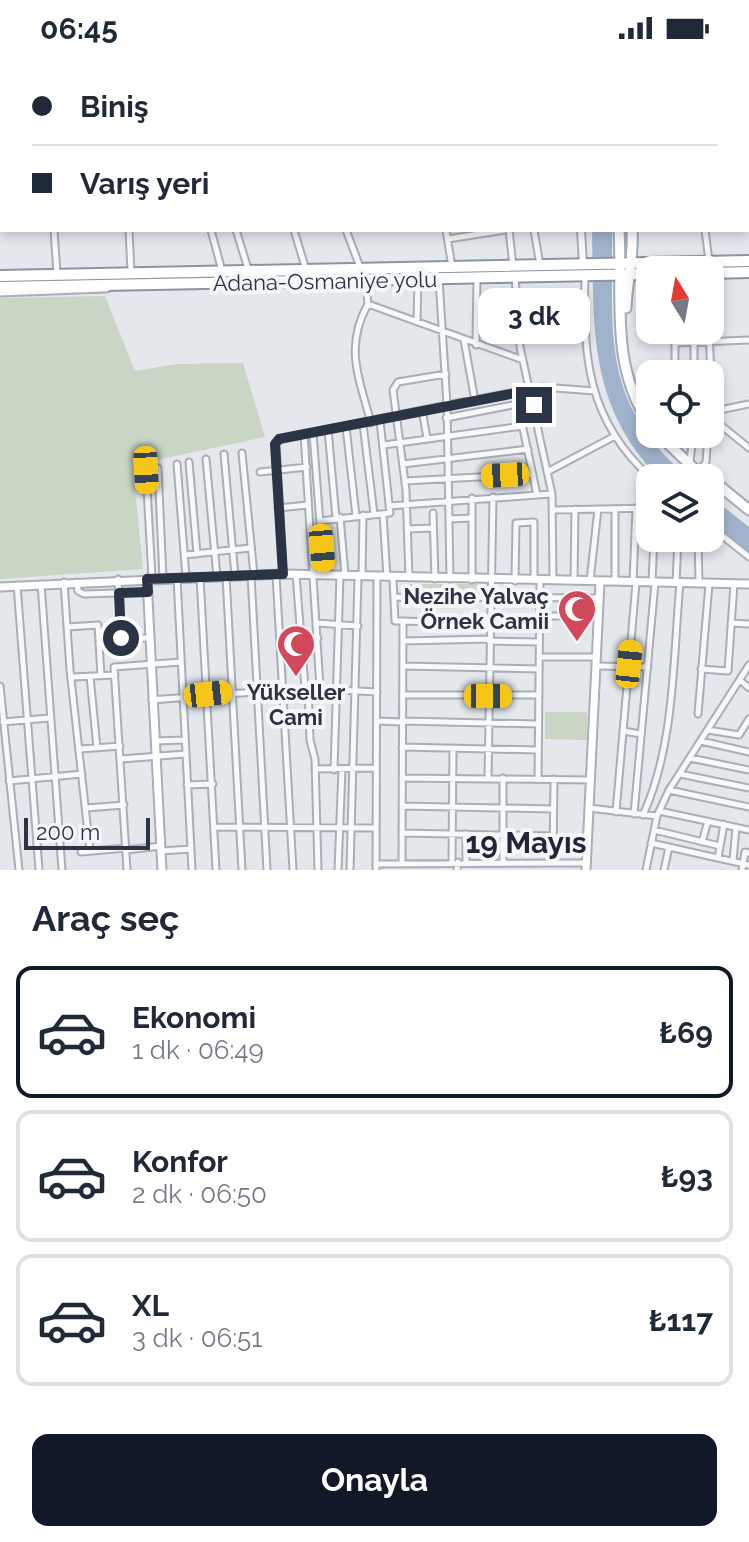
<!DOCTYPE html>
<html lang="tr">
<head>
<meta charset="utf-8">
<style>
	:root { --surface:#fff; --page:#f2f2f3; --text:#1f2937; --muted:#747a83; --line:#e0e1e3; --accent:#111827 }
	body { margin:0; font-family:Raleway,sans-serif; background:var(--page); color:var(--text); height:100vh; display:flex; flex-direction:column; font-size:30px; white-space:nowrap }
	* { box-sizing:border-box; margin:0 }
	p { font-size:26px; color:var(--muted) }
	.icon { flex:none; width:44px; height:44px; fill:none; stroke:currentColor; stroke-width:2; stroke-linecap:round; stroke-linejoin:round }
	.map { position:relative; height:814px; overflow:hidden }
	.panel { display:flex; flex-direction:column; background:var(--surface); flex:1 }
	.panel>* { flex:none }
	.hud { position:absolute; left:0px; top:0px; width:750px; height:176px; box-shadow:0 4px 12px #0003; display:grid; align-content:center; height:176px; padding:0 32px; background:var(--surface) }
	.needle { width:52px; rotate:349deg }
	.controls { position:absolute; left:636px; top:200px; display:grid; gap:16px }
	.controls a { display:grid; place-items:center; width:88px; height:88px; border-radius:16px; background:var(--surface); box-shadow:0 4px 12px #0003; font-size:40px }
	.scale { position:absolute; left:24px; bottom:20px; width:126px; box-sizing:border-box; padding-left:8px; border:4px solid #2b3445; border-top:0; font-size:22px; line-height:28px; white-space:nowrap; color:#2b3445; -webkit-text-stroke:6px #f4f6f9; paint-order:stroke }
	.end { position:absolute; width:36px; height:36px; margin:-18px; border:10px solid #2b3445; background:#fff; box-shadow:0 0 0 4px #fff }
	.from { border-radius:50% }
	.bubble { position:absolute; height:56px; border-radius:16px; background:var(--surface); box-shadow:0 4px 12px #0003; font-size:26px; font-weight:700; line-height:56px; text-align:center }
	.car { position:absolute; width:24px; height:48px; margin:-24px -12px; border-radius:10px; box-shadow:0 0 6px 2px #0007; background:linear-gradient(#f5c518 24%,#345 0 40%,#f5c518 0 76%,#345 0 86%,#f5c518 0) }
	.hud b { display:flex; align-items:center; gap:28px; height:76px; font-size:30px }
	.hud b+b { border-top:2px solid var(--line) }
	.hud i { width:20px; height:20px; background:var(--text) }
	ul { padding:0; list-style:none }
	li { display:flex; align-items:center; gap:24px; height:132px; margin:0 16px 12px; padding:0 16px; border:4px solid var(--line); border-radius:16px }
	li div { flex:1 }
	li b { display:block; font-size:30px }
	li em { font-style:normal; font-weight:700 }
	li.selected { border-color:var(--accent) }
	li>.icon { width:72px; height:72px; stroke-width:1.5 }
	h2 { padding:0 32px; font-size:36px; line-height:96px }
	.primary-button { display:flex; gap:16px; margin-top:auto; padding:16px 32px }
	.primary-button a { flex:1; height:92px; border-radius:16px; background:var(--accent); color:#fff; font-size:32px; font-weight:700; line-height:92px; text-align:center }
	.status { display:flex; justify-content:space-between; align-items:center; height:56px; padding:0 40px; background:var(--surface); direction:ltr }
	.status svg { height:22px; fill:currentColor }
	.map>svg:first-child { display:block }
</style>
</head>
<body>
<div class="status"><b>06:45</b><svg viewBox="0 0 49 12"><path d="M0 12V9h3v3zM5 12V6h3v6zM10 12V3h3v9zM15 12V0h3v12zM26 1h20v11H26zM47 4h2v5h-2z"/></svg></div>
<div class="map">
<svg width="749" height="814" viewBox="0 0 749 814">
	<rect width="100%" height="100%" fill="#e4e7ec"/>
	<!-- green -->
	<path fill="#c9d6c5" d="M105,240L135,315L177,308L243,307L265,381L142,407L133,414L143,513L0,523V242Z
		M406,528H488V538L406,537Z
		M545,656H587V684L545,683Z"/>
	<!-- water -->
	<path fill="#9fb4cc" d="M592,174H612C613,281 600,346 689,422L658,421C587,347 594,269 592,174Z
		M710,440L749,471V497L710,464Z"/>
	<g fill="none" stroke-linecap="round" stroke-linejoin="round">
		<!-- minor casing -->
		<g stroke="#a9aeb7" stroke-width="9">
			<path id="minor" d="M80,0L81,2
				M241,0L242,2
				M286,0V2
				M674,0L675,2
				M148,2V0
				M170,2L172,0
				M190,2L193,0
				M0,16H2
				M0,22L2,29
				M0,46H2
				M0,50L2,59
				M0,72H2
				M0,92L2,91
				M54,174L57,218
				M129,174L131,216
				M211,174L222,215
				M236,174L249,216
				M294,174L306,214
				M346,174L360,211
				M446,174L452,211
				M509,174L513,210
				M534,174L540,209
				M705,174L709,205
				M448,183L505,174
				M515,220L520,291L552,438
				M585,220C583,301 587,364 651,422
				M366,225L368,248
				M0,237L107,233
				M417,266L418,223
				M709,274L712,344
				M464,284L475,345
				M476,289L477,222
				M675,318V287L749,284
				M694,318V286
				M516,339L537,439L552,438L553,523
				M749,348L715,355L712,362L749,392
				M422,354L427,382
				M446,362L518,348
				M371,367C359,322 344,291 368,248L523,304
				M363,368L374,458
				M346,371L356,460
				M328,374L336,462
				M313,377L324,519
				M304,378L320,632
				M384,389L523,370
				M674,391L675,378
				M242,397L254,519
				M224,398L235,520
				M206,403L217,521
				M189,406L197,498
				M690,406L693,378
				M177,408L186,521
				M403,408L528,393
				M700,414L706,406L708,378
				M260,416L307,411
				M547,416L615,380
				M405,425L533,418
				M389,450L537,439
				M278,452L308,449
				M553,454L650,452
				M433,457L435,523
				M383,458L387,521
				M340,461L345,519
				M449,463L472,462
				M320,465L390,457L380,365
				M710,470L749,501
				M407,473L433,472
				M698,482L699,527
				M184,499L250,492
				M283,518L276,387L281,383L447,349L439,223
				M251,519L267,814
				M276,519L293,814
				M296,519L305,632
				M226,520L242,814
				M362,520L363,459
				M200,521L216,814
				M152,522L146,414L158,412L163,522
				M177,522L192,814
				M409,522L406,434L393,334L398,326L446,318
				M118,523L121,582
				M393,523L395,565H403L402,805
				M450,523L447,349L542,331L595,335
				M472,524V442
				M515,525L516,467L534,466V524
				M574,525L575,453
				M590,525L598,453
				M615,525V453
				M64,526L70,614L90,795
				M77,526L78,535L84,538L148,536
				M633,526L636,452
				M652,526L654,482
				M676,527L678,482
				M41,528L62,814
				M17,529L39,814
				M394,541L599,542
				M539,560H599
				M403,565L489,568
				M317,567L358,570
				M731,567L749,568
				M67,571L98,569L101,620
				M99,583L149,582
				M280,584L318,582
				M403,585L489,583
				M489,585L539,586
				M539,601H596
				M403,610L539,613
				M597,610L648,611
				M701,613L728,615L734,528
				M90,620L97,692
				M73,621L115,619
				M740,624L749,632
				M0,630L19,814
				M308,632L310,684L315,703L318,814
				M403,639H539
				M152,644C230,638 299,630 377,636
				M698,658L709,528
				M377,665L402,666
				M402,665L538,668
				M3,666L49,662
				M708,674L739,679L749,663
				M623,675L641,678
				M156,685L184,684
				M701,685L749,696
				M402,691L538,694
				M80,693L120,690
				M690,702L749,714
				M121,703L185,698
				M315,713L376,712
				M334,714L340,519
				M680,718L749,732
				M402,722L591,724
				M488,722L493,441
				M503,722V806
				M538,723L540,526
				M9,725L82,718
				M187,729L213,728
				M669,734L749,751
				M402,750L553,753
				M86,752L124,749
				M589,752L657,760
				M659,755L749,774
				M616,756L636,527
				M634,758L655,527
				M643,759C675,689 673,603 680,527
				M214,771L376,772
				M654,774L720,790
				M402,777L553,780
				M466,778V806
				M702,786L708,765
				M651,787L749,809
				M126,794L161,790
				M161,795L191,793
				M81,796L126,792
				M718,802L724,768
				M733,805L736,771
				M452,806L453,692
				M553,806L554,723
				M376,808L586,807
				M127,814L114,611L181,606
				M338,814L342,713
				M350,814L358,521
				M376,814L377,522
				M457,814L458,806
				M646,814L657,760L669,734L749,609
				M664,814L669,791
				M742,814L745,796L749,797"/>
		</g>
		<!-- tertiary casing -->
		<g stroke="#a9aeb7" stroke-width="10">
			<path id="tertiary" d="M381,0L385,2
				M581,174L583,209"/>
		</g>
		<!-- secondary casing -->
		<g stroke="#a9aeb7" stroke-width="11">
			<path id="secondary" d="M147,523L162,814
				M0,531L283,518L749,528
				M586,814L600,526"/>
		</g>
		<!-- primary casing -->
		<g stroke="#a3abb8" stroke-width="13">
			<path id="primary" d="M460,0L465,2
				M494,0L498,2
				M619,174C623,240 609,310 650,368
				M626,252C627,225 634,201 632,174
				M658,378L704,422
				M710,422L749,454"/>
		</g>
		<!-- trunk casing -->
		<g stroke="#8b94a3" stroke-width="14">
			<path id="trunk" d="M477,0V2
				M485,2L487,0
				M710,217L749,216
				M0,220L749,205
				M0,231L650,218"/>
		</g>
		<!-- minor -->
		<use href="#minor" stroke="#f7f8fa" stroke-width="5"/>
		<!-- tertiary -->
		<use href="#tertiary" stroke="#f7f8fa" stroke-width="6"/>
		<!-- secondary -->
		<use href="#secondary" stroke="#fff" stroke-width="7"/>
		<!-- primary -->
		<use href="#primary" stroke="#fff" stroke-width="9"/>
		<!-- trunk -->
		<use href="#trunk" stroke="#fff" stroke-width="10"/>
	</g>
	<g fill="none" stroke-linecap="round" stroke-linejoin="round">
		<!-- route -->
		<path stroke="#2b3445" stroke-width="10" d="M121,582L119,537L148,536L147,523L283,518L275,388L279,383L531,334L534,349"/>
	</g>
	<!-- icons -->
	<defs>
		<g id="mosque-pin" transform="scale(2)"><path d="M0 17L-7.5 6A9.5 9.5 0 1 1 7.5 6Z" fill="#d1495b" stroke="#f4f6f9"/><path d="M3.5-4.9A6 6 0 1 0 3.5 4.9A5 5 0 1 1 3.5-4.9Z" fill="#fff"/></g>
	</defs>
	<g fill-rule="evenodd">
		<use href="#mosque-pin" x="577" y="553"/>
		<use href="#mosque-pin" x="296" y="588"/>
	</g>
	<g text-anchor="middle" dominant-baseline="central" stroke-width="8" stroke-linejoin="round" paint-order="stroke">
		<!-- street labels -->
		<g font-size="22" fill="#2b3445" stroke="#f4f6f9">
			<text transform="translate(325 225) rotate(-1)">Adana-Osmaniye yolu</text>
		</g>
		<!-- poi labels -->
		<g font-size="22" font-weight="bold" fill="#2b3445" stroke="#f4f6f9" text-anchor="end">
			<text x="549" y="540">Nezihe Yalvaç<tspan x="549" dy="25">Örnek Camii</tspan></text>
			<text x="296" y="636" text-anchor="middle">Yükseller<tspan x="296" dy="25">Cami</tspan></text>
		</g>
		<!-- district labels -->
		<g font-size="30" font-weight="bold" fill="#1d2536" stroke="#f4f6f9">
			<text x="526" y="786">19 Mayıs</text>
		</g>
	</g>
</svg>
<div class="controls">
<a><svg class="needle" viewBox="-14 -14 28 28"><path d="M0-13l5 13h-10z" fill="#e53935"/><path d="M0 13l5-13h-10z" fill="#747a83"/></svg></a>
<a><svg class="icon" aria-label="locate" viewBox="0 0 24 24"><circle cx="12" cy="12" r="6"/><path d="M12 2v4M12 18v4M2 12h4M18 12h4"/></svg></a>
<a><svg class="icon" aria-label="layers" viewBox="0 0 24 24"><path d="M12 4l9 5-9 5-9-5zM3 14l9 5 9-5"/></svg></a>
</div>
<div class="scale">200 m</div>
<i class="end from" style="left:121px;top:582px"></i>
<i class="end" style="left:534px;top:349px"></i>
<div class="bubble" style="left:478px;top:232px;width:112px">3 dk</div>
<i class="car" style="left:146px;top:414px;rotate:177deg"></i>
<i class="car" style="left:505px;top:419px;rotate:267deg"></i>
<i class="car" style="left:322px;top:492px;rotate:175deg"></i>
<i class="car" style="left:629px;top:608px;rotate:6deg"></i>
<i class="car" style="left:208px;top:638px;rotate:84deg"></i>
<i class="car" style="left:488px;top:640px;rotate:90deg"></i>
<div class="hud">
<b><i class="from"></i>Biniş</b>
<b><i></i>Varış yeri</b>
</div>
</div>
<section class="panel">
<h2>Araç seç</h2>
<ul>
<li class="selected"><svg class="icon" aria-label="car" viewBox="0 0 24 24"><path d="M5 17H2v-5l4-1 3-4h7l3 4 3 1v5h-3M9 17h6M6 11h13"/><circle cx="7" cy="17" r="2"/><circle cx="17" cy="17" r="2"/></svg><div><b>Ekonomi</b><p>1 dk · 06:49</p></div><em>₺69</em></li>
<li><svg class="icon" aria-label="car" viewBox="0 0 24 24"><path d="M5 17H2v-5l4-1 3-4h7l3 4 3 1v5h-3M9 17h6M6 11h13"/><circle cx="7" cy="17" r="2"/><circle cx="17" cy="17" r="2"/></svg><div><b>Konfor</b><p>2 dk · 06:50</p></div><em>₺93</em></li>
<li><svg class="icon" aria-label="car" viewBox="0 0 24 24"><path d="M5 17H2v-5l4-1 3-4h7l3 4 3 1v5h-3M9 17h6M6 11h13"/><circle cx="7" cy="17" r="2"/><circle cx="17" cy="17" r="2"/></svg><div><b>XL</b><p>3 dk · 06:51</p></div><em>₺117</em></li>
</ul>
<div class="primary-button"><a>Onayla</a></div>
</section>
</body>
</html>
